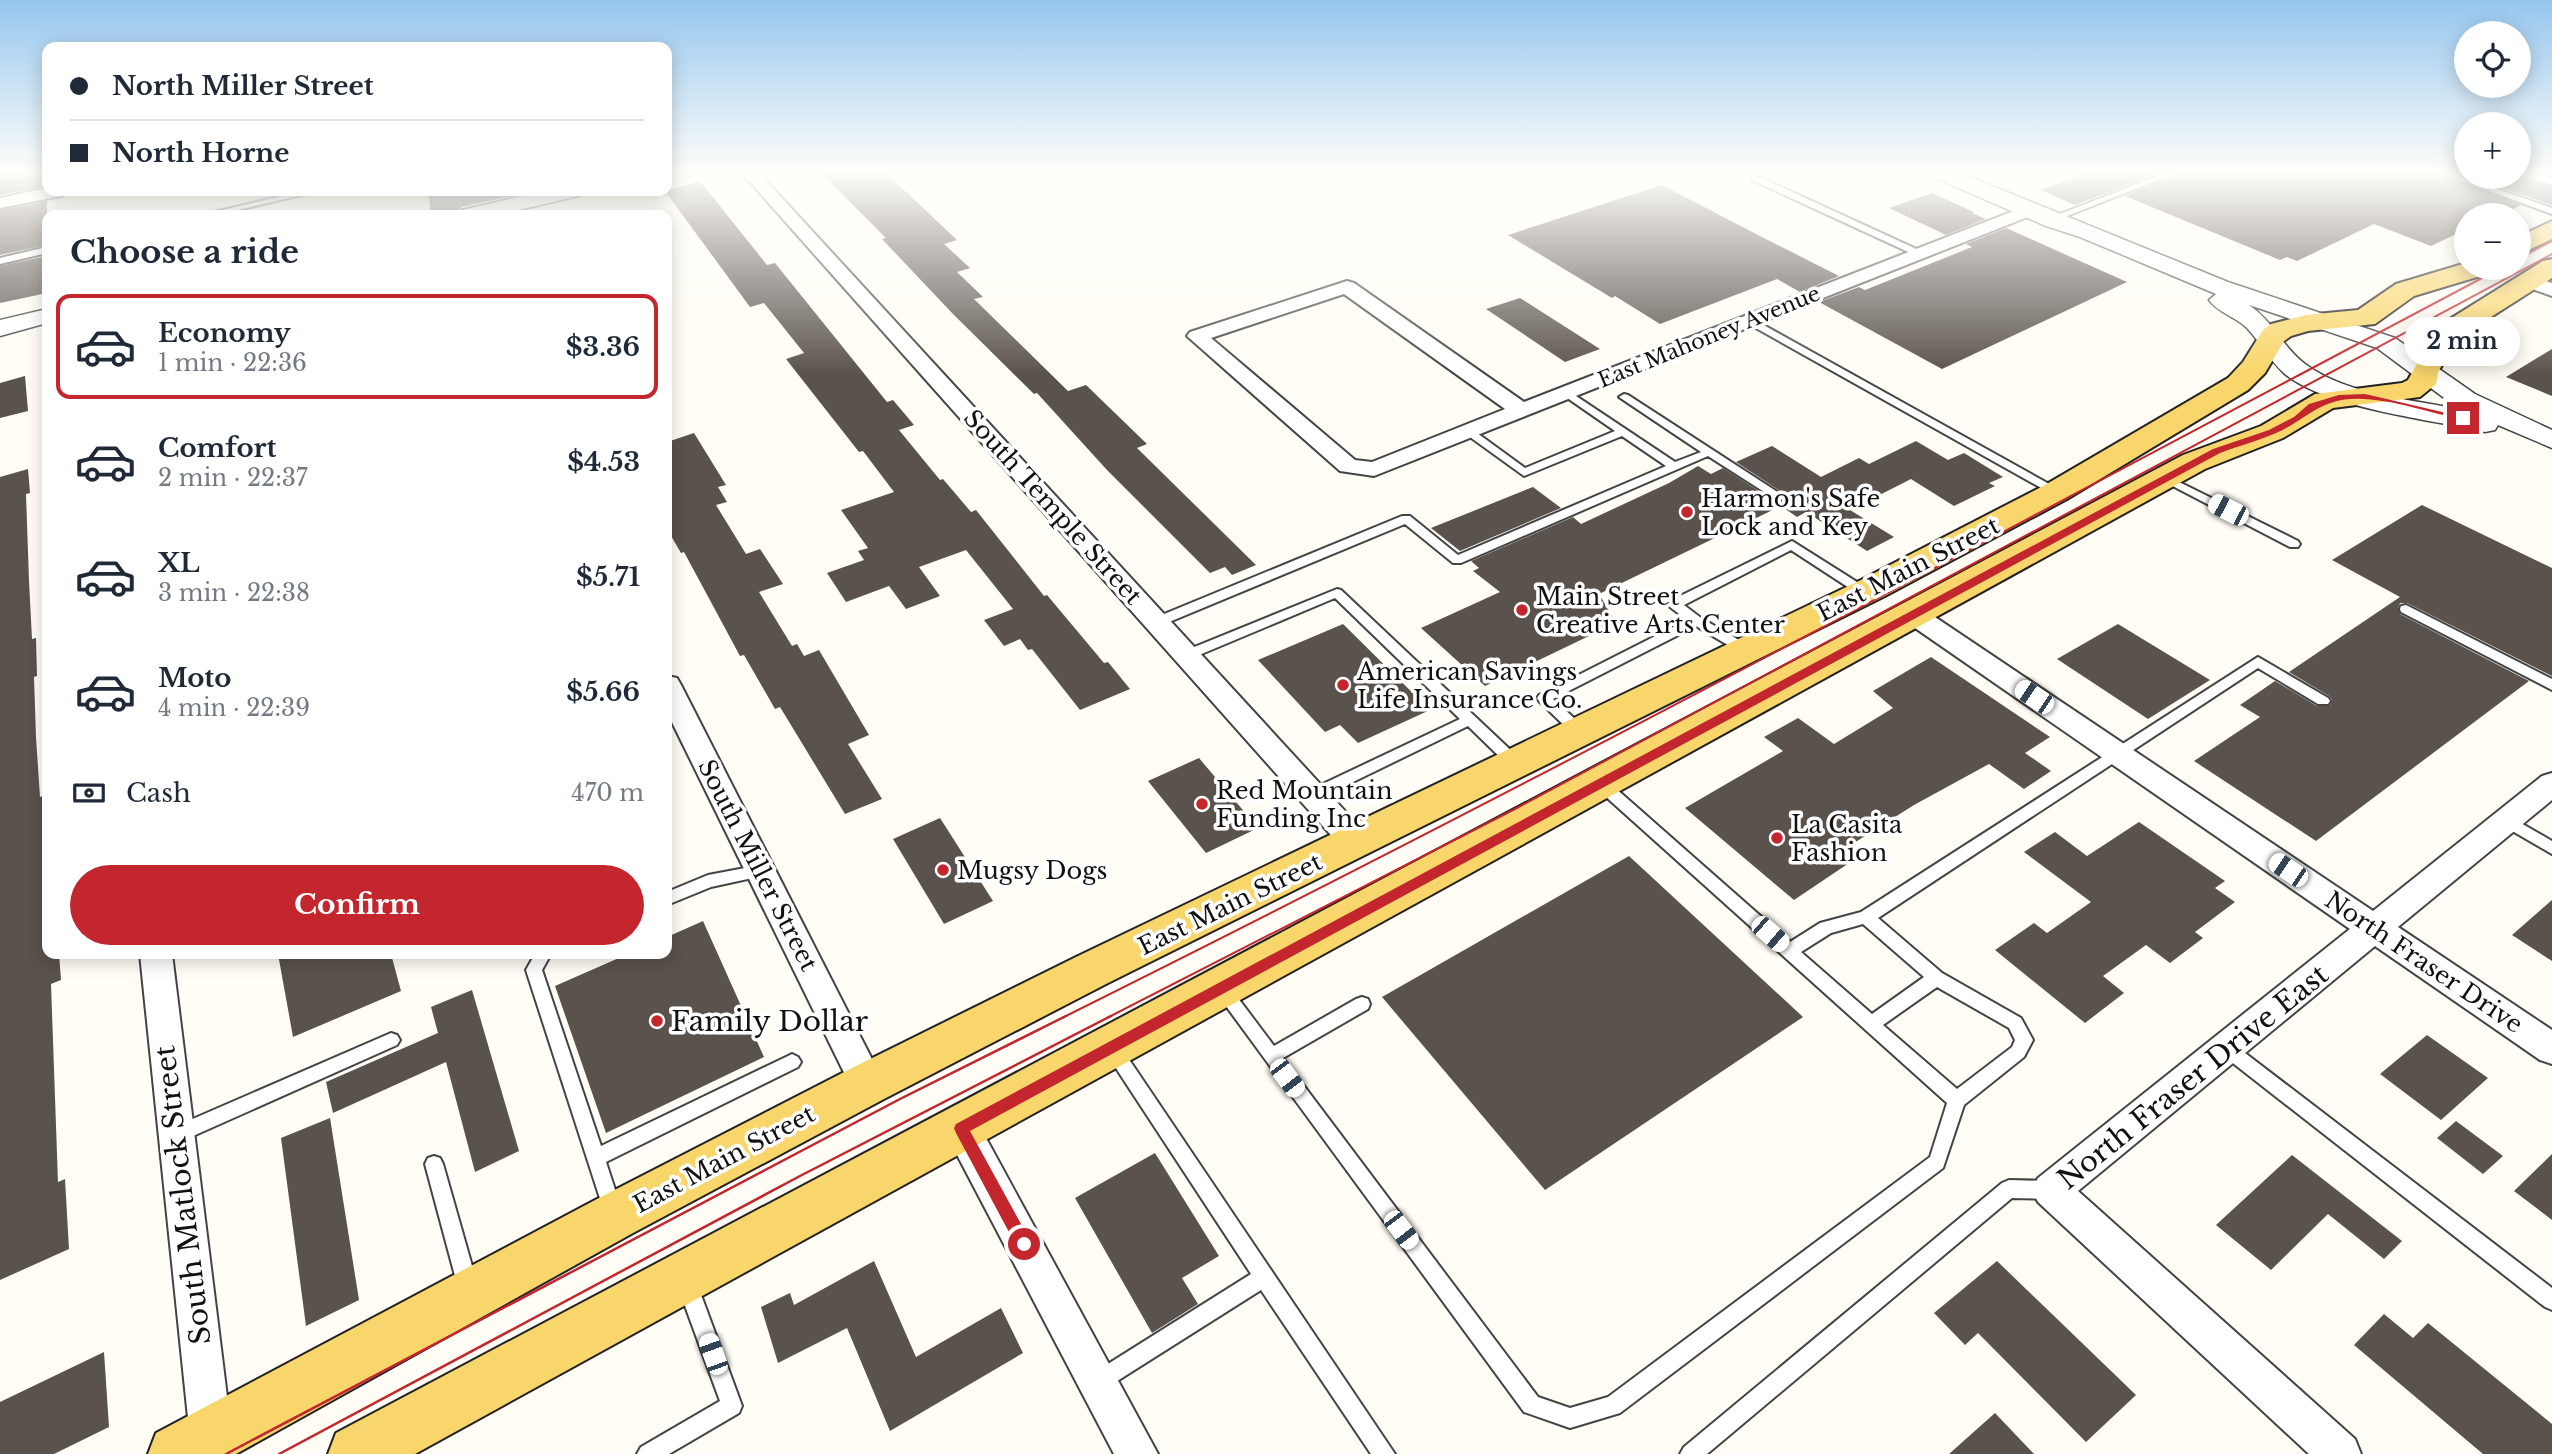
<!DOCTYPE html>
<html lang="en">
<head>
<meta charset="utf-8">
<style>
	:root { --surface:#fff; --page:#f2f2f3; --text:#1f2937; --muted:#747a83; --line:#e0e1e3; --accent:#c4262e }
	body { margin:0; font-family:"Libre Baskerville",serif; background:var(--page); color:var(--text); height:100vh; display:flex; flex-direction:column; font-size:26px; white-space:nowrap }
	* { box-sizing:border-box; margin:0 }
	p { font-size:23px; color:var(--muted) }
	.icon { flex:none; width:38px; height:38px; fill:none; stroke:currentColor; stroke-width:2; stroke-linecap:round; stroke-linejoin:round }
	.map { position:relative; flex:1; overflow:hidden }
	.panel { position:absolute; left:42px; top:210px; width:630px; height:749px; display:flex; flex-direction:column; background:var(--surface); border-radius:14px; box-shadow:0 4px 18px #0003 }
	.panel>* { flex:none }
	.guide { position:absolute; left:42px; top:42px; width:630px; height:154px; border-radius:14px; box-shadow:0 4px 18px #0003; display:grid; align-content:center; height:154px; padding:0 28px; background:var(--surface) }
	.buttons { position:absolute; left:2454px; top:21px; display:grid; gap:14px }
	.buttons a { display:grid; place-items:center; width:77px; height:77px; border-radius:50%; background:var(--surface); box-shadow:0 4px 18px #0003; font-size:35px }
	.end { position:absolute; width:32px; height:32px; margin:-16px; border:9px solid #c4262e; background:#fff; box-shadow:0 0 0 4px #fff }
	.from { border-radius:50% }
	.bubble { position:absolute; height:49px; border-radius:24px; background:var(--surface); box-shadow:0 4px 18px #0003; font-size:23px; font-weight:700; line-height:49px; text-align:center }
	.car { position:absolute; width:21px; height:42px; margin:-21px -10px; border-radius:9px; box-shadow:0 0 5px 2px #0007; background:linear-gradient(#fff 24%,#345 0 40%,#fff 0 76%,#345 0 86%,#fff 0) }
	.guide b { display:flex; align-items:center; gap:24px; height:66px; font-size:26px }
	.guide b+b { border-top:2px solid var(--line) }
	.guide i { width:18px; height:18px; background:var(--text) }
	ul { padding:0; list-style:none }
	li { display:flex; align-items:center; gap:21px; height:105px; margin:0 14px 10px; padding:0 14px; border:4px solid transparent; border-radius:14px }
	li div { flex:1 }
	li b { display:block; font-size:26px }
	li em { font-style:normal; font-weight:700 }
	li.on { border-color:var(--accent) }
	li>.icon { width:63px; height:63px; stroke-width:1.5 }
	h2 { padding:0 28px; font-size:32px; line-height:84px }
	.pay { display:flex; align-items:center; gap:18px; height:77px; padding:0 28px; font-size:26px }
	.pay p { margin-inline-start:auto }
	.action { display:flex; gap:14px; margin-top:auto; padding:14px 28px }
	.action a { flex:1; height:80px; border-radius:42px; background:var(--accent); color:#fff; font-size:28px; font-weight:700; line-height:80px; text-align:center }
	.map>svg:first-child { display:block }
</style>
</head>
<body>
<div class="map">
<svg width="2552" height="1454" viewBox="0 0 2552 1454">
	<rect width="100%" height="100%" fill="#fffdf5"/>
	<!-- building -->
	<path fill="#5a524d" d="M0,172H47V186L0,195Z
		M820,172H885L957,240L944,244L970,268L957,272L983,297L974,299L1068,391L1086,385L1147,444L1137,448L1256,565L1232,575L1225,567L1210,573L1107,470L1037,393L1034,394L953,314L882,239L886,238Z
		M2067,172H2162L2075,205L2041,190L2077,177Z
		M2182,172H2434L2521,205L2501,215H2466V240L2454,235L2431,246L2374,224L2297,261L2287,257L2280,260L2125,196Z
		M2470,177H2518L2552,187V205Z
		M700,181L767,265L775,263L887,402L893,400L914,425L899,430L940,480L943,479L971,512L976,510L1044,596L1047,595L1104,663L1108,662L1130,689L1080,710L1032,649L1028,650L1020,639L1004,646L984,620L1013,609L966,550L919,567L940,596L906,609L889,586L846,602L827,573L864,560L858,551L868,548L841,510L894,492L863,451L859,452L786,359L804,353L764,303L750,307L665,191Z
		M1662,185L1760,236L1839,276L1800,292L1777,279L1660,324L1615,296L1612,298L1508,235Z
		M428,191H523L525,193L461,207L456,215H431Z
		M1932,193L1974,212L1972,213L1986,219L1946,235L1889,208Z
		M47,201V245L0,255V210Z
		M2006,228L2127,282L1942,369L1819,302L1859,287L1865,290L1972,247L1966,244Z
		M47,256V293L0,303V266Z
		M1520,298L1600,349L1565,362L1486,309Z
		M2552,349V396L2506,377Z
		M25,376L28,411L0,418V383Z
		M694,433L726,485L718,487L727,502L716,505L746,554L760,549L783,584L759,592L792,646L797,644L804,656L819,650L869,735L848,744L882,799L845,814L780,707L775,709L744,655L740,656L684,552L681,553L667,529V442Z
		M1916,441L1948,460L1964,453L2003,477L1989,483L1995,486L1954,506L1911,479L1850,510L1894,537L1867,551L1806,512L1797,517L1781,506L1599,594L1616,623L1485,686L1421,628L1500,592L1473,571L1479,568L1471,561L1573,517L1581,524L1669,483L1698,466L1711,474L1723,468L1768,497L1777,498L1781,495L1780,491L1736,462L1772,446L1821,477L1859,458L1869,464Z
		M28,469L30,493L26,494L29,581L32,639L36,638L37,676L34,677L36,737L40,797L44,795L47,856V954H59L61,980L51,984L58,1182L65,1179L69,1249L0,1280V477Z
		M1533,487L1561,508L1460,551L1431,528Z
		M2422,505L2552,568V676L2407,603H2400L2398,608L2400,614L2529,681L2316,841L2194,761L2260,717L2240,705L2275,681L2317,706L2330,705L2332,700L2329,696L2289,672L2400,597L2332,560Z
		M1343,624L1430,710L1358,743L1340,725L1325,732L1258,660Z
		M2118,624L2210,680L2148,719L2057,659Z
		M1931,657L2050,737L2025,753L2051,771L2024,789L1989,764L1914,805L1846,848L1858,857L1794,900L1685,808L1783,751L1764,737L1798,718L1834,744L1893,708L1873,691Z
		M1199,758L1258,828L1206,853L1148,781Z
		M940,818L993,901L944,924L893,839Z
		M2139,822L2225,881L2215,888L2235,902L2195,932L2203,938L2170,963L2146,945L2103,976L2124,993L2085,1023L1995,950L2034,923L2047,933L2091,902L2024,852L2055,832L2087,856Z
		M1629,856L1803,1017L1545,1190L1382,997Z
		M2552,900V961L2512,935Z
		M703,921L764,1057L606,1133L555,986L628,954H667V937Z
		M278,954H391L401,991L293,1037Z
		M472,990L519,1151L475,1172L446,1062L333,1113L326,1082L438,1033L431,1007Z
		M2427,1035L2488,1078L2441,1120L2380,1074Z
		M330,1118L359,1300L306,1326L281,1138Z
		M2456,1121L2503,1156L2483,1174L2437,1138Z
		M1155,1153L1219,1256L1182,1278L1198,1304L1152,1333L1075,1198Z
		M2552,1154V1220L2514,1191Z
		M2292,1155L2402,1241L2384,1259L2328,1214L2271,1270L2216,1225Z
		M874,1261L916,1357L1001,1308L1023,1353L890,1431L847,1328L778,1363L761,1307L790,1293L794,1305Z
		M1997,1261L2136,1395L2086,1442L1978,1333L1965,1345L1934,1313Z
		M2384,1314L2413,1338L2428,1323L2552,1424V1454H2483L2354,1345Z
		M104,1352L109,1427L54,1454H0V1402Z
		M1995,1413L2034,1454H1949Z"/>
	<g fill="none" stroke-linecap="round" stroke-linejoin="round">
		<!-- service casing -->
		<g stroke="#444" stroke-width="4">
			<path id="service" d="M2168,172H2179L2054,221L2047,219Z
				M2437,172H2448L2552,208V214Z
				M2518,172H2528L2552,179V185L2518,174Z
				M1755,175L1923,252L1925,254L1917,256L1752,180V176Z
				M304,191H319L216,215H201Z
				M47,247V253L0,264V258Z
				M1751,318L2060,490L2062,492L2056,496L2052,494L1747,323L1746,321Z
				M1567,390L1675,462L1701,452L1619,397L1624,394L1628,395L1779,493L1777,495H1769L1708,456L1461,563H1453L1405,524L1162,625H1152L1151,622L1152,619L1402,516H1410L1458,555L1666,466L1622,436L1524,476L1463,432L1469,429L1473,430L1525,468L1615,431L1563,395L1562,393Z
				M2165,475L2298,541L2300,544L2298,547H2290L2161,480L2159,478Z
				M1792,541L1868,589L1870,592L1868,595H1860L1791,550L1684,605L1701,618L1751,647L1753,650L1751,653H1741L1696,626L1553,699L1585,728L1587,732L1580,737L1575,736L1539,701L1537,698L1539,695L1687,620L1670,607L1669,604L1670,601Z
				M1337,589L1341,590L1520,759L1522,763L1520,767H1510L1468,726L1318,799H1308L1306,795L1308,791L1460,719L1335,598L1192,658H1182L1180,655L1182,652Z
				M2406,605L2552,679V690L2401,612L2400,609L2401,606Z
				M2258,657L2328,698L2330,701L2328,704H2318L2258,668L1878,918L1942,973L2021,1018L2033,1040L2024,1057L1964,1105L1943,1168L1620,1413L1570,1428L1524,1412L1215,991L1217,986L1223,984L1229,986L1274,1046L1356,999L1362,997L1368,999L1370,1004L1368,1009L1283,1058L1538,1397L1570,1408L1608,1397L1930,1157L1947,1103L1595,787L1593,783L1595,779H1605L1790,942L1820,923L1861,912ZM1863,924L1924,977L1872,1014L1801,952L1831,933ZM1937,987L2009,1028L2015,1040L2012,1047L1957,1089L1883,1025Z
				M2507,815L2552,841V854L2502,825L2500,821L2502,817Z
				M761,865L766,867L769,871L766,875L711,887L667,905V892L708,875Z
				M535,954H551L542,970L601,1146L786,1057L792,1054L798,1057L801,1062L798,1067L606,1162L622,1211L620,1217L613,1220L606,1217L526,970Z
				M391,1033L397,1035L400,1040L397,1045L184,1140L178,1142L172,1140L169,1134L172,1128Z
				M1112,1041L1118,1043L1395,1454H1371L1261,1290L1106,1388L1099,1391L1092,1388L1089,1381L1092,1374L1251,1274L1106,1053L1103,1048L1106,1043Z
				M2226,1041L2232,1043L2552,1288V1310L2545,1307L2220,1053L2217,1048L2220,1043Z
				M434,1156L440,1158L443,1164L478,1287L475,1294L468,1297L461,1294L458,1287L425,1164L428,1158Z
				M2009,1180L2049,1181L2056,1184L2058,1190L2056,1196L2049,1199L2012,1198L1707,1454H1680L1684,1447L2002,1183Z
				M687,1274L694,1277L697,1284L742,1406L739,1413L669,1454H637L641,1447L720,1401L677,1284L680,1277Z"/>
		</g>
		<!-- minor casing -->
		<g stroke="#444" stroke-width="4">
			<path id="minor" d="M741,172H758L1367,835L1371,843L1367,851L1356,855L1345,851Z
				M47,188V191H70L61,196L0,208V198Z
				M2029,205L2035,206L2038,210L2035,214L1374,476L1340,471L1187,336L1190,332L1347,281L1354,283L1524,402ZM1344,294L1505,409L1372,462L1355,460L1211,338Z
				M2528,275L2552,283V296L2521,285L2518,281Z
				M1914,607L1923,609L2373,911L2542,776L2552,773V800L2398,927L2552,1030V1064L2540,1060L2375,946L2078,1191L2355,1439L2361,1454H2309L2038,1202L2032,1190L2038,1178L2350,929L1905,621L1901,615L1905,609Z
				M667,676L677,678L681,685L879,1073L885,1084L879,1095L867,1100L855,1095L667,712Z
				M140,954H172L232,1437L226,1452L221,1454L196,1452L190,1437Z
				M961,1112L974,1116L1158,1454H1114L943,1128L948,1116Z"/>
		</g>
		<!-- tertiary casing -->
		<g stroke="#444" stroke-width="3">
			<path id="tertiary" d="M1930,172H1958L2228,282L2395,338L2475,394L2552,430V448L2498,425L2495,430L2485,432C2430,419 2328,409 2285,374C2270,361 2261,343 2247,328C2236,317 2217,312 2209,300L2216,294L2080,237L2046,226L1933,177ZM2249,305L2377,348L2455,406L2467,411C2416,399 2349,397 2305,364C2283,348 2273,321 2249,305Z
				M544,191H582L579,196L497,215H459L462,210Z
				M47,309V323L0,336V320Z"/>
		</g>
		<!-- primary casing -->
		<g stroke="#222" stroke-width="4">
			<path id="primary" d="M2552,221V239L2518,255V237Z
				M2552,259V278L2458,338L2438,372L2436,384L2420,397L2333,408L2283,438L2205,469L415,1454H328L336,1433L2183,455L2261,426L2315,394L2402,383L2408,380L2437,327L2543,261Z
				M2466,263V268H2491L2487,274L2414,296L2375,324L2308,331L2291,336L2284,341L2265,373L2248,390L2067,499L1885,596L1108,983L884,1099L633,1233L236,1454H148L156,1433L597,1199L850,1069L1076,957L1861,580L2045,485L2228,378L2243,362L2263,330L2271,324L2306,315L2358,310L2396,284Z"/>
		</g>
		<!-- service -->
		<use href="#service" fill="#fff" fill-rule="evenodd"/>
		<!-- minor -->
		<use href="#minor" fill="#fff" fill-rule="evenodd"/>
		<!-- tertiary -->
		<use href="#tertiary" fill="#fff" fill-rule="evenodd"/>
		<!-- primary -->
		<use href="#primary" fill="#f9d66b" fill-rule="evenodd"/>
		<!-- tram-far1 -->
		<path stroke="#c4262e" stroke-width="2" d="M2518,259L2552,241
			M1062,1018C1547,777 2023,521 2501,268
			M1107,1018L1515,809L2552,254"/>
		<!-- tram -->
		<path stroke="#c4262e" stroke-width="2.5" d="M226,1454L900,1099L1066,1016
			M279,1454L800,1176L1111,1016"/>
	</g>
	<!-- sky -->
	<linearGradient id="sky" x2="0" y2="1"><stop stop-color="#95c6ee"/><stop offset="0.46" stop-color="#fffefa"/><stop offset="1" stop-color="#fffefa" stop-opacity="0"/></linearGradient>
	<rect width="2552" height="375" fill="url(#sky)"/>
	<!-- route -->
	<path fill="#c4262e" d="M2365,394L2468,418L2463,420C2427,412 2372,392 2337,401C2313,407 2298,424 2276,433C2258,441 2238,446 2220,453L970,1131L1032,1244L1029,1249L1024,1251L1018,1249L956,1133L954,1128L956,1124L2213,449L2269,430L2294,417L2309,404L2339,395Z"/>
	<!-- markers -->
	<g fill="#c4262e" stroke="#fff" stroke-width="2.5">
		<circle cx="1687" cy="512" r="7"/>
		<circle cx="1522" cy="610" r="7"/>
		<circle cx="1343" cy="685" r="7"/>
		<circle cx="1202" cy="804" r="7"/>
		<circle cx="1777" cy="838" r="7"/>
		<circle cx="943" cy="870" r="7"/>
		<circle cx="657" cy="1021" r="7"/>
	</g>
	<g text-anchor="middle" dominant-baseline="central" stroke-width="7" stroke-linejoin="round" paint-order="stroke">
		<!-- far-street labels -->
		<g font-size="21" fill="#111" stroke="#fff">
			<text transform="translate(1709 337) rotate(-22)">East Mahoney Avenue</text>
		</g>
		<!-- poi labels -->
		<g font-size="24" fill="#111" stroke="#fff" text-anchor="start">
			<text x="1701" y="498">Harmon's Safe<tspan x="1701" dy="28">Lock and Key</tspan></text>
			<text x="1536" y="596">Main Street<tspan x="1536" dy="28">Creative Arts Center</tspan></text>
			<text x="1357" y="671">American Savings<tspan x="1357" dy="28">Life Insurance Co.</tspan></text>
			<text x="1216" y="790">Red Mountain<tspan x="1216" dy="28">Funding Inc</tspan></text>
			<text x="1791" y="824">La Casita<tspan x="1791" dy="28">Fashion</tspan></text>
			<text x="957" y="870">Mugsy Dogs</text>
		</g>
		<!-- street labels -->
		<g font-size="24" fill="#111" stroke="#fff">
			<text transform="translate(1053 507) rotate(48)">South Temple Street</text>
			<text transform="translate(1908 569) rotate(-27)">East Main Street</text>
			<text transform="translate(758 865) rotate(63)">South Miller Street</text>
			<text transform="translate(1230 904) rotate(-26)">East Main Street</text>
			<text transform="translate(2424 962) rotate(34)">North Fraser Drive</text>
			<text transform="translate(724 1159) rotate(-28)">East Main Street</text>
		</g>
		<!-- near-poi labels -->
		<g font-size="28" fill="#111" stroke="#fff" text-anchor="start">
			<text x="671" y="1021">Family Dollar</text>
		</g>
		<!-- near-street labels -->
		<g font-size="28" fill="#111" stroke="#fff">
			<text transform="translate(2193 1077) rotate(-39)">North Fraser Drive East</text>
			<text transform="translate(183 1195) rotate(-97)">South Matlock Street</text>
		</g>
	</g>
</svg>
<div class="buttons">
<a><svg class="icon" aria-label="locate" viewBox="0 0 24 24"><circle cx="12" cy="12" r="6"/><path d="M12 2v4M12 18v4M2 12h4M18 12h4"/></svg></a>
<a>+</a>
<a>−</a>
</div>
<i class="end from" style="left:1024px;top:1244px"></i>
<i class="end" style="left:2463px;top:418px"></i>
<div class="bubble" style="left:2404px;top:317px;width:116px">2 min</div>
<i class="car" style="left:2228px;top:510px;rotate:297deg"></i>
<i class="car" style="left:2034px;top:697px;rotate:304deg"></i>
<i class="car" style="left:2288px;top:870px;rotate:304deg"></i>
<i class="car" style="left:1770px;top:934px;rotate:131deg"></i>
<i class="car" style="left:1287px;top:1078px;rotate:143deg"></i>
<i class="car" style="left:1401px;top:1230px;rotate:143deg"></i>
<i class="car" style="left:713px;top:1354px;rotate:340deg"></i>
<div class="guide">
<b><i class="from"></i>North Miller Street</b>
<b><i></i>North Horne</b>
</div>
<section class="panel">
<h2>Choose a ride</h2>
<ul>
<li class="on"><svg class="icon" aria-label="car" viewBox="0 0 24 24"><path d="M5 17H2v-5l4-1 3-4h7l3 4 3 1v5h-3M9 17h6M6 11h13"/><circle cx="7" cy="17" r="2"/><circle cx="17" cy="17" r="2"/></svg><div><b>Economy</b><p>1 min · 22:36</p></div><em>$3.36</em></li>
<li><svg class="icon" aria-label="car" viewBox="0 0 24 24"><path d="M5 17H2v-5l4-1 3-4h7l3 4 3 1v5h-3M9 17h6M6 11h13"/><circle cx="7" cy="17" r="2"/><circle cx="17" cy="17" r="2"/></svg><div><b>Comfort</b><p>2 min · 22:37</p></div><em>$4.53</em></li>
<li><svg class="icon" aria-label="car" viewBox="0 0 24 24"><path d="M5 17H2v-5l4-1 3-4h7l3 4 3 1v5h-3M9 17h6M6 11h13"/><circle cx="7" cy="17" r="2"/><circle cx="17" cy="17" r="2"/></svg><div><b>XL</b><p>3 min · 22:38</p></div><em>$5.71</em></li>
<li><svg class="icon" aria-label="car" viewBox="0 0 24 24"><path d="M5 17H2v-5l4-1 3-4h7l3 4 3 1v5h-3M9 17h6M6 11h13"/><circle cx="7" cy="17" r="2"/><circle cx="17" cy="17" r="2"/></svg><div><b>Moto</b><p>4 min · 22:39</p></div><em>$5.66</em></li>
</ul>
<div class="pay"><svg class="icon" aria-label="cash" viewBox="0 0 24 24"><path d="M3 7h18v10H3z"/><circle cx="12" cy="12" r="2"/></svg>Cash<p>470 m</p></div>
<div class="action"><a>Confirm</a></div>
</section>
</div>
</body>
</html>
